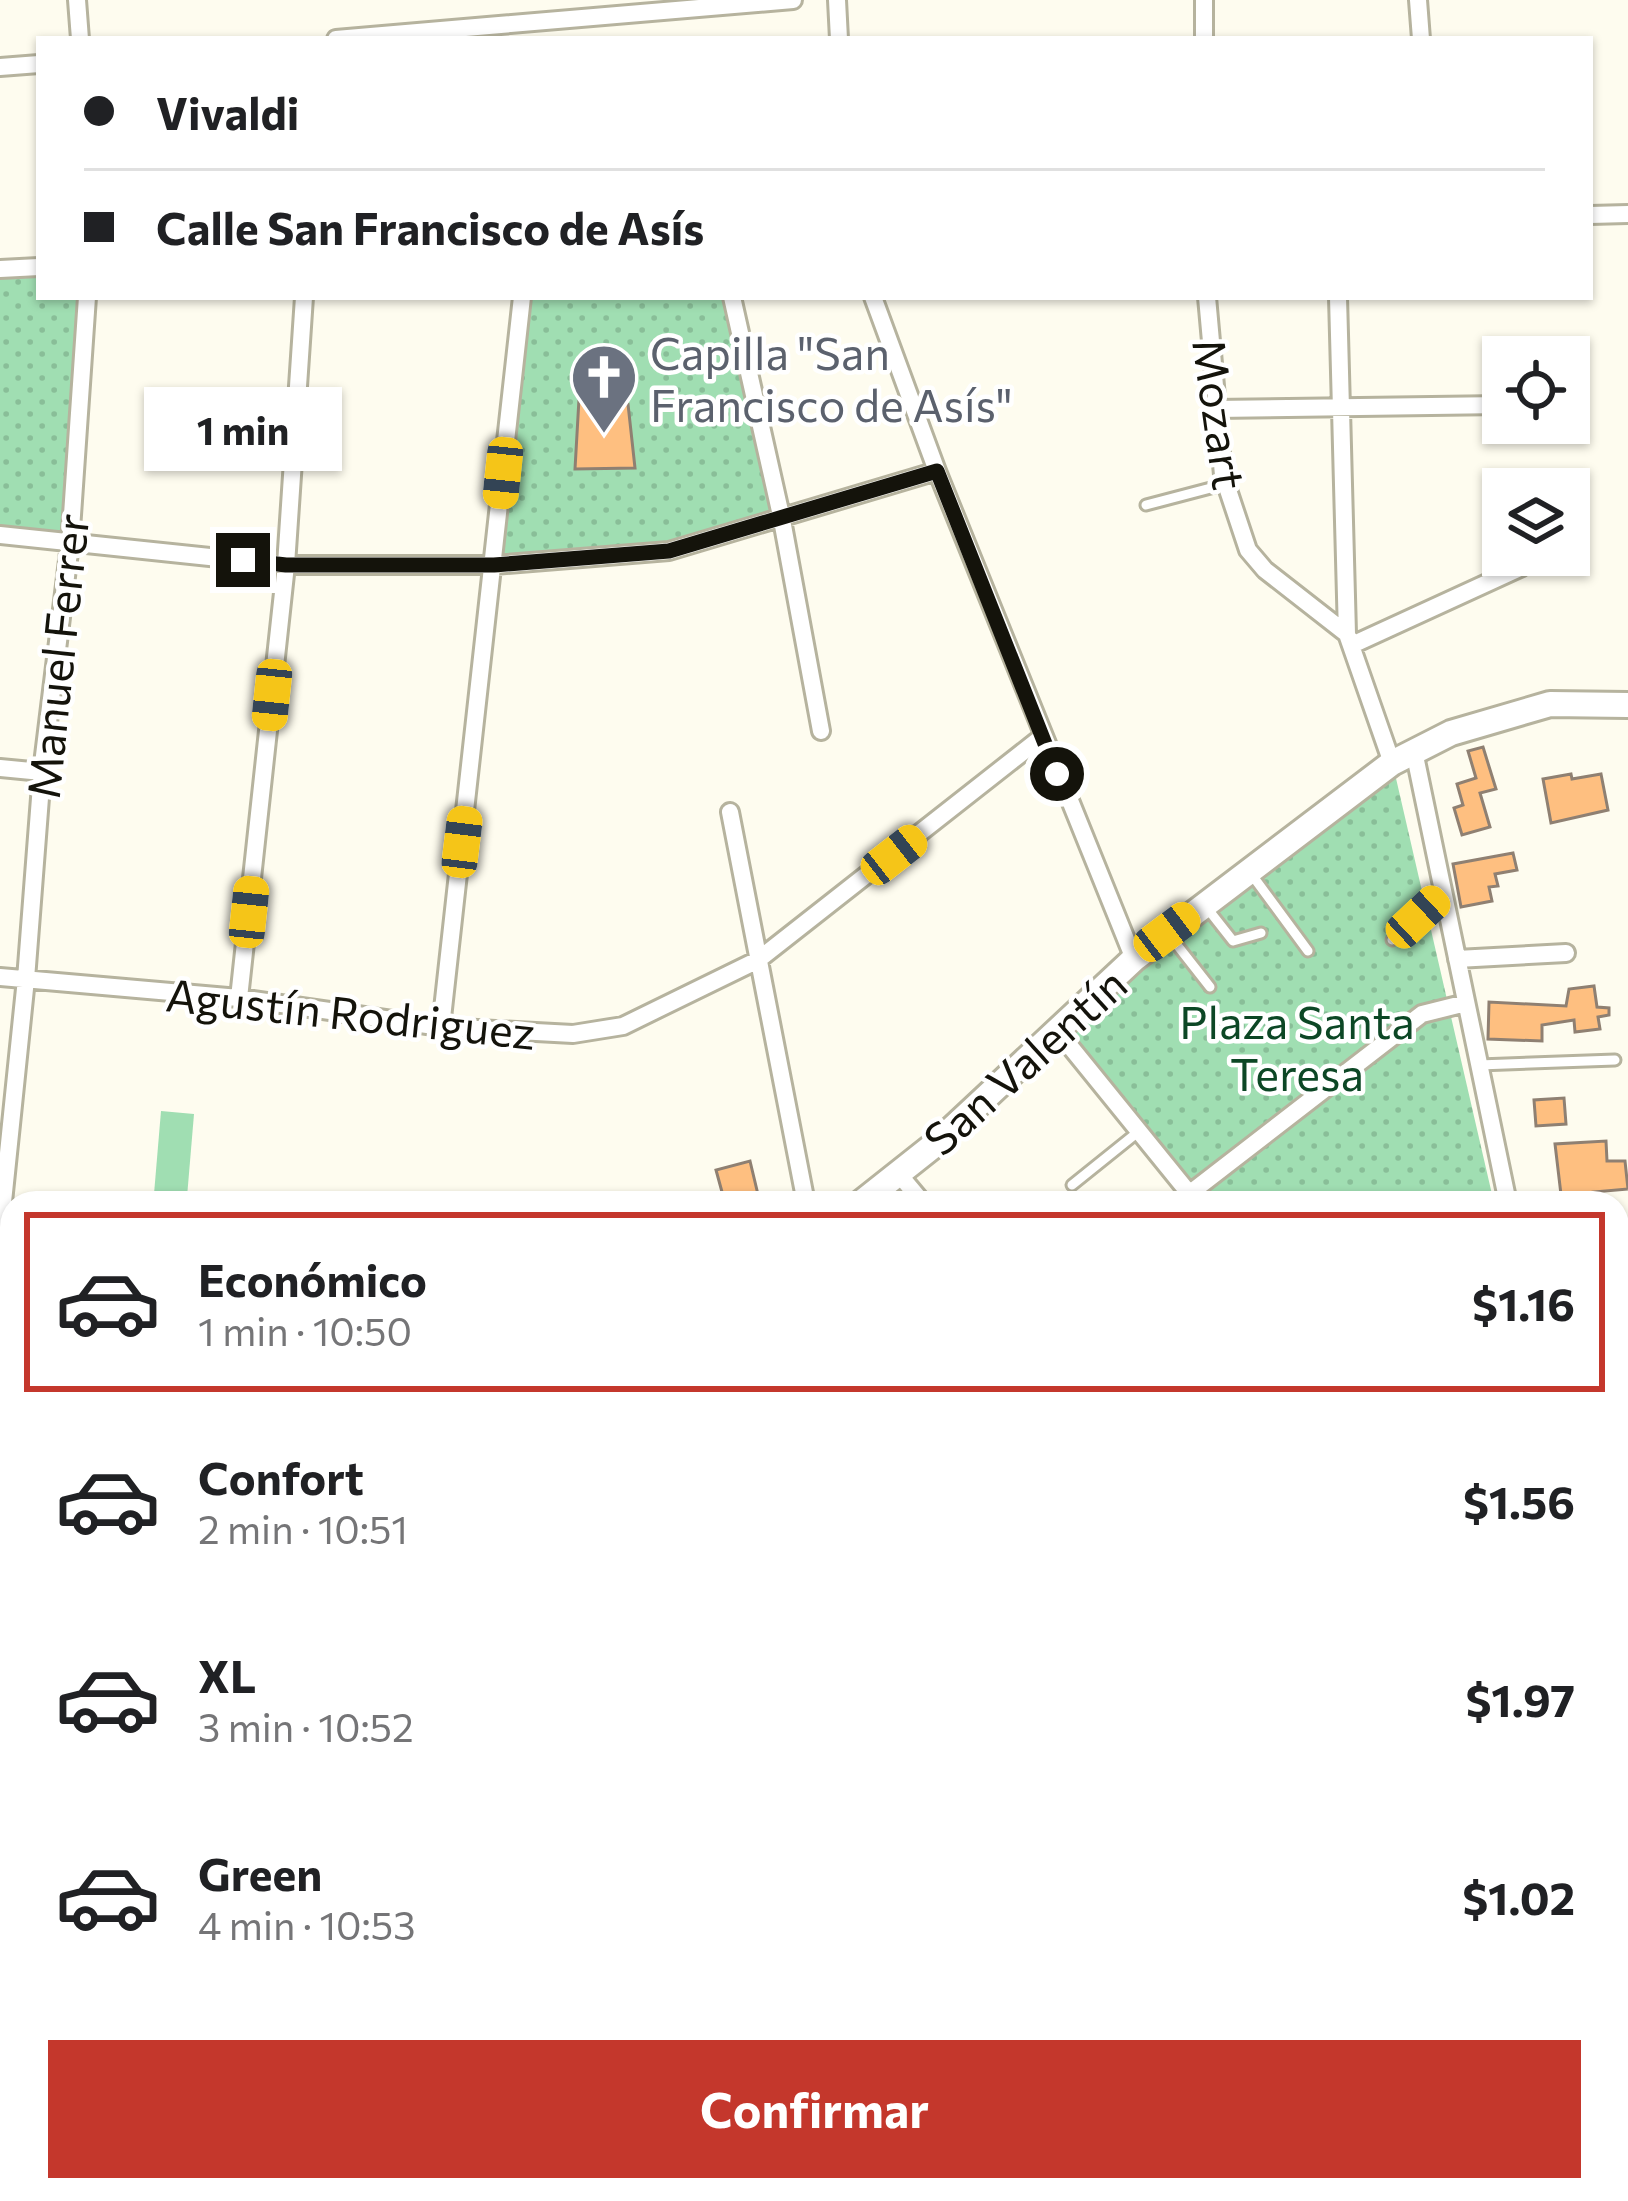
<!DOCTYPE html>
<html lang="es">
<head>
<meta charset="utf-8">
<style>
	:root { --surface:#fff; --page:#f6f6f6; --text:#202124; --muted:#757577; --line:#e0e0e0; --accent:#c4372c }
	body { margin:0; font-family:Commissioner,sans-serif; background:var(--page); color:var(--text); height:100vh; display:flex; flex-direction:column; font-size:45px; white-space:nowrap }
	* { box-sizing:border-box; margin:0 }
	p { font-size:39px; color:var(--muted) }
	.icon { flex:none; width:66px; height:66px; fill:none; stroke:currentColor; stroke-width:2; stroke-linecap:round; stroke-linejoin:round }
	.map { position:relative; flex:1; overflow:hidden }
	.drawer { position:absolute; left:0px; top:1191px; width:1629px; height:1011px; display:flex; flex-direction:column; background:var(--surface); border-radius:36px 36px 0 0; box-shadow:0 3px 9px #0004 }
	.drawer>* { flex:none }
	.guide { position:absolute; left:36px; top:36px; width:1557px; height:264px; border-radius:0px; box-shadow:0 3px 9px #0004; display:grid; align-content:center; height:264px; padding:0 48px; background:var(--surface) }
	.tools { position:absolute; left:1482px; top:336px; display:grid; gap:24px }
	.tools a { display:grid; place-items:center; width:108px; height:108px; border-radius:0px; background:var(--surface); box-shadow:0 3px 9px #0004; font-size:60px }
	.end { position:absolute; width:54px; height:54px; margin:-27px; border:15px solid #14130b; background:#fff; box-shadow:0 0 0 6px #fff }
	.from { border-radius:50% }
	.bubble { position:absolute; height:84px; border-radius:0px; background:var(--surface); box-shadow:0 3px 9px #0004; font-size:39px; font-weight:700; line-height:84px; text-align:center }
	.car { position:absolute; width:36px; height:72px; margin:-36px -18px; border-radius:15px; box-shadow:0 0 9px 3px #0007; background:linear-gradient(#f5c518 24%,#345 0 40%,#f5c518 0 76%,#345 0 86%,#f5c518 0) }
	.guide b { display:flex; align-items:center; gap:42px; height:114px; font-size:45px }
	.guide b+b { border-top:3px solid var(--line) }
	.guide i { width:30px; height:30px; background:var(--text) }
	ul { padding:21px 0 0; list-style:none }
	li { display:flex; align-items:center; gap:36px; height:180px; margin:0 24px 18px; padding:0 24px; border:6px solid transparent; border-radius:0px }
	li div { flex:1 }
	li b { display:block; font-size:45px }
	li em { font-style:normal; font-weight:700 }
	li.active { border-color:var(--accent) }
	li>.icon { width:108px; height:108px; stroke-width:1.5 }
	.button { display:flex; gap:24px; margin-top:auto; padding:24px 48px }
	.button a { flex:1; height:138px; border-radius:0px; background:var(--accent); color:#fff; font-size:48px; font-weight:700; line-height:138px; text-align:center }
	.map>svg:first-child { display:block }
</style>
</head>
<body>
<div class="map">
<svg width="1628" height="2201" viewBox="0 0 1628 2201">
	<defs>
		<pattern id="park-dots" width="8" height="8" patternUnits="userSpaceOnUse" patternTransform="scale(3)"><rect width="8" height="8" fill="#a0deb2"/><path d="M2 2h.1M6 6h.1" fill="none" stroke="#89be98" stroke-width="1.8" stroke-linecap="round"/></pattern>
	</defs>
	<rect width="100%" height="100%" fill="#fefcef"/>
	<!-- park -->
	<path fill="url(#park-dots)" d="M39,269V297H87L70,544L0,535V272Z
		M522,297H732L779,512L707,536L494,562Z
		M1392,761L1494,1203H1204L1062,1035Z
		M355,2190H689L669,2201H343Z"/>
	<!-- garden -->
	<path fill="#a0deb2" d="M161,1111L194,1114L187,1197L154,1194Z"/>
	<!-- building -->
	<path fill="#febf80" stroke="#8f8072" stroke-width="3" d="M579,399L628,404L635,468L575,469Z
		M1483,747L1496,789L1480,793L1490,827L1462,835L1454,808L1463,805L1457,784L1476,778L1468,751Z
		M1571,774L1572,779L1601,774L1608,810L1551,823L1543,779Z
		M1513,853L1517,870L1495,874L1498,886L1489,887L1492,901L1461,907L1453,864Z
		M1594,986L1597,1007L1609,1008V1015L1598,1017L1600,1029L1575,1032L1574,1020L1542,1025V1041L1488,1039L1489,1002L1566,1006L1569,989Z
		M1564,1098L1566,1124L1536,1126L1534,1100Z
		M1606,1141L1607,1161H1625L1628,1189L1593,1192L1594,1203H1562L1555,1144Z
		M750,1161L760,1203H725L716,1170Z"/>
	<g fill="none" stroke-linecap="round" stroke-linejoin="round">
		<!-- service casing -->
		<g stroke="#b6b39e" stroke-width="15">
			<path id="service" d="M1146,505L1226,484
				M1252,875L1308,951
				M1207,908L1233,941L1261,933
				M1170,936L1210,987
				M1392,940L1443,893
				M1479,1065L1615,1060
				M1072,1185L1138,1132
				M1424,2190L1430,2201"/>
		</g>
		<!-- minor casing -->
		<g stroke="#b6b39e" stroke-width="22">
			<path id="minor" d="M77,0L80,39
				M837,0L839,39
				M1418,0L1421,39
				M336,39L793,0
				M1204,39V0
				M0,67L39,64
				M1590,215L1628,214
				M0,269L39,267
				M732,297L782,520L821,731
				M873,297L937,471L1134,959
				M1207,297L1223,475L1248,550L1265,570L1347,634L1392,763
				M1338,297L1347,634
				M1215,409L1503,405
				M0,535L286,565H494L669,551L937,471
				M1352,645L1522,567
				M1414,751L1508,1203
				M0,768L42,772
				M730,812L806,1203
				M1457,959L1566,953
				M0,977L239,998L441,1027L573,1034L623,1026L758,960L1042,737
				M239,998L286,565L304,297
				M441,1027L522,297
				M1056,1029L1197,1203
				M898,1173L923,1203
				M1189,1194L1422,1014L1466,1003
				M0,1231L26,979L42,772L70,544L87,297
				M1617,1306H1628
				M0,1428L12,1429
				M1617,1532L1628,1530
				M0,1649H12
				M1617,1723L1628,1765
				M0,1909L12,1920
				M1617,2015L1628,2010
				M0,2185L8,2201
				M841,2190L846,2201
				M323,2201L334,2190
				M700,2201L721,2190
				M1232,2201L1256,2190"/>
		</g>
		<!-- tertiary casing -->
		<g stroke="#b6b39e" stroke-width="27">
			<path id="tertiary" d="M1288,2190L1293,2201"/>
		</g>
		<!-- secondary casing -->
		<g stroke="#b6b39e" stroke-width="30">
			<path id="secondary" d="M861,1203L938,1142L1134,959L1392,763L1451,733L1550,704L1628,705
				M0,1940L12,1930"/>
		</g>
		<!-- service -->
		<use href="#service" stroke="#fff" stroke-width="9"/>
		<!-- minor -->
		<use href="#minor" stroke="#fff" stroke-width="16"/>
		<!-- tertiary -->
		<use href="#tertiary" stroke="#fff" stroke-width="21"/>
		<!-- secondary -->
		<use href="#secondary" stroke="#fff" stroke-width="24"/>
	</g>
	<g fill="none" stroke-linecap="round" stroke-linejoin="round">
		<!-- route -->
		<path stroke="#14130b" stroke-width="15" d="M243,560L286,565H494L669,551L937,471L1057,774"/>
	</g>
	<!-- icons -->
	<defs>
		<g id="church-pin" transform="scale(3.45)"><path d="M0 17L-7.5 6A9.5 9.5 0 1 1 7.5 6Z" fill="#6b7280" stroke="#fff"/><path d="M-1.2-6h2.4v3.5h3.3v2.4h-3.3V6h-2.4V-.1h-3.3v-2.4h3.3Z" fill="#fff"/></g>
	</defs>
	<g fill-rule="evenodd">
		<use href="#church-pin" x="604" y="377"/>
	</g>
	<g text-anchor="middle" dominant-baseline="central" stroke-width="9" stroke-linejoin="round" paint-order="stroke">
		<!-- worship labels -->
		<g font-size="45" fill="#5b616d" stroke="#fff" text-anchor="start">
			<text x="650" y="351">Capilla "San<tspan x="650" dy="52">Francisco de Asís"</tspan></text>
		</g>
		<!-- street labels -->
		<g font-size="45" fill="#14130b" stroke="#fff">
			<text transform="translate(1221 414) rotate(82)">Mozart</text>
			<text transform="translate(56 656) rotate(-84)">Manuel Ferrer</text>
			<text transform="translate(351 1012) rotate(6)">Agustín Rodriguez</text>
			<text transform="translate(1024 1060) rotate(-42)">San Valentín</text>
		</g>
		<!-- park labels -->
		<g font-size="45" fill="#0c4725" stroke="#fff">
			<text x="1297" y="1020">Plaza Santa<tspan x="1297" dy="52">Teresa</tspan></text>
		</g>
	</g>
</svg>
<div class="tools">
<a><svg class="icon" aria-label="locate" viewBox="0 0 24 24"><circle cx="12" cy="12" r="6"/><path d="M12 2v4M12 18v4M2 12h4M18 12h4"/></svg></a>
<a><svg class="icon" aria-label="layers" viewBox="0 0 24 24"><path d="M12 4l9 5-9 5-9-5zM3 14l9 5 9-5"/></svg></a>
</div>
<i class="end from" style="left:1057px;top:774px"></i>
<i class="end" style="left:243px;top:560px"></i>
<div class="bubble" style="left:144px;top:387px;width:198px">1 min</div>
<i class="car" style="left:503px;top:473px;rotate:186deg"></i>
<i class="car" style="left:272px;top:695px;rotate:186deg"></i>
<i class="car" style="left:462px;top:842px;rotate:7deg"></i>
<i class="car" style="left:894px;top:855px;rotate:52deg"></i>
<i class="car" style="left:249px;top:912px;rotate:6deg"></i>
<i class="car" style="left:1418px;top:917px;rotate:47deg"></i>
<i class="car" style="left:1167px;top:932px;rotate:53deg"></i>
<div class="guide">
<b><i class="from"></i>Vivaldi</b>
<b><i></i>Calle San Francisco de Asís</b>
</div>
<section class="drawer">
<ul>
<li class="active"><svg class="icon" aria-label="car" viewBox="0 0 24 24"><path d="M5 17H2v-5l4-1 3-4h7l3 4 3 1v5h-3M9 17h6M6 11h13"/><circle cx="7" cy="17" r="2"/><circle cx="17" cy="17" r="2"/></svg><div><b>Económico</b><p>1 min · 10:50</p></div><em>$1.16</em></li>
<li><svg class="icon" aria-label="car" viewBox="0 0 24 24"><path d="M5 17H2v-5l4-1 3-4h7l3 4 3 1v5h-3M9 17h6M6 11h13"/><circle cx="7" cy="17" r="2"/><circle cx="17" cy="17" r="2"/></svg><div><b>Confort</b><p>2 min · 10:51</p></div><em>$1.56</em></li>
<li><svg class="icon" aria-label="car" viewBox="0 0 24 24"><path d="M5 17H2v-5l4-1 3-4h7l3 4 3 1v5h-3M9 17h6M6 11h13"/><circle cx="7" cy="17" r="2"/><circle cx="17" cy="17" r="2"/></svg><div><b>XL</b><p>3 min · 10:52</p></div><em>$1.97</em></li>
<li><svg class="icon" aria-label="car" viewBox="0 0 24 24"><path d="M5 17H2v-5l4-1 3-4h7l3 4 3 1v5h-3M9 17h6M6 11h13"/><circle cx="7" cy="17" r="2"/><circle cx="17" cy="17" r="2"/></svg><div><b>Green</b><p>4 min · 10:53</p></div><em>$1.02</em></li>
</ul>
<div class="button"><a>Confirmar</a></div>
</section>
</div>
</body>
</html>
